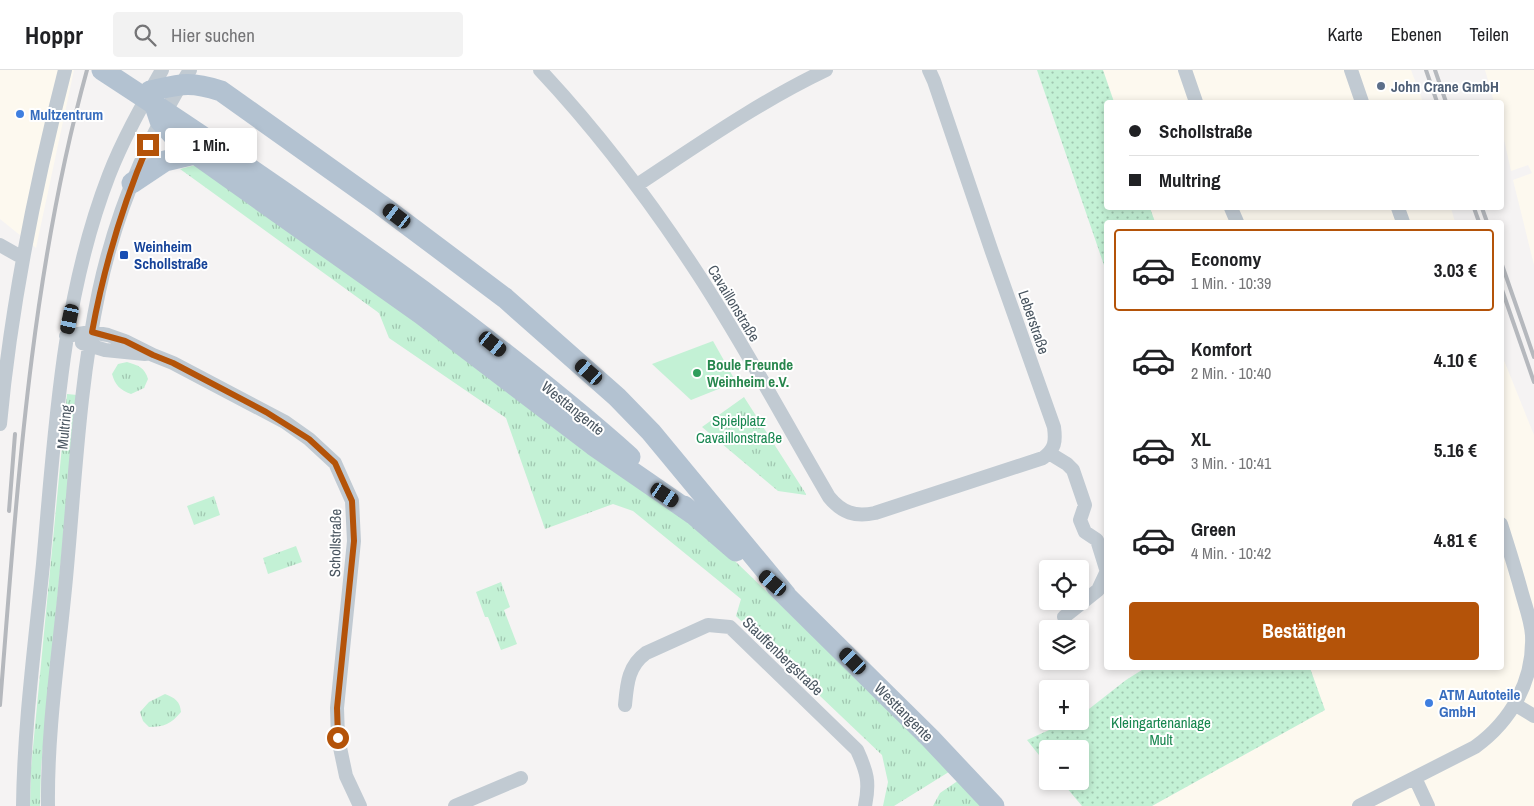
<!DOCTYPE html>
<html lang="de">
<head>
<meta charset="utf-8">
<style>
	:root { --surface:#fff; --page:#f2f2f2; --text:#202124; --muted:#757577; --line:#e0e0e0; --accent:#b45309 }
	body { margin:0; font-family:"Archivo Narrow",sans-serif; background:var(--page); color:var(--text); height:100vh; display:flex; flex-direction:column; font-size:19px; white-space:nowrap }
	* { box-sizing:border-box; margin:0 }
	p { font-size:16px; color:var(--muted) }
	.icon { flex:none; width:28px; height:28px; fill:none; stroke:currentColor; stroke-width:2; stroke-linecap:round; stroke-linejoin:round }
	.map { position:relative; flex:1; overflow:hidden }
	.side { position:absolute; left:1104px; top:150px; width:400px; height:450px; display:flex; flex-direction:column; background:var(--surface); border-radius:5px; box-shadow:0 2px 8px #0003 }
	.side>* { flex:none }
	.top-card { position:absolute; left:1104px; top:30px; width:400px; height:110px; border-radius:5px; box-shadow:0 2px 8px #0003; display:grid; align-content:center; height:110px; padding:0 25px; background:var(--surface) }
	.buttons { position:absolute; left:1039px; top:490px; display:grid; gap:10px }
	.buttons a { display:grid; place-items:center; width:50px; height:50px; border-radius:5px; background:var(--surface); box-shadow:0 2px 8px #0003; font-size:25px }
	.end { position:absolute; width:22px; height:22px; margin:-11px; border:6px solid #b45309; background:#fff; box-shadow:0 0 0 2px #fff }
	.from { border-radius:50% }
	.bubble { position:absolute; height:35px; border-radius:5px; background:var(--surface); box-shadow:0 2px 8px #0003; font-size:16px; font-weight:800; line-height:35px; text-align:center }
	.car { position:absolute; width:15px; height:30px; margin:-15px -8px; border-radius:6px; box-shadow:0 0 4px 1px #0007; background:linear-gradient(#222 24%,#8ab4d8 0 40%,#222 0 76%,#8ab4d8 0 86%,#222 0) }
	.top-card b { display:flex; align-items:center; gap:18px; height:48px; font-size:19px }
	.top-card b+b { border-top:1px solid var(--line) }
	.top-card i { width:12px; height:12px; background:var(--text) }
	ul { padding:9px 0 0; list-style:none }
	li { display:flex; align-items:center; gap:15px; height:82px; margin:0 10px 8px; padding:0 15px; border:2px solid transparent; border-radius:5px }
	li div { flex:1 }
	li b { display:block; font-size:19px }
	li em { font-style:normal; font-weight:800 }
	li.on { border-color:var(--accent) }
	li>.icon { width:45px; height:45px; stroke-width:1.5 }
	.button { display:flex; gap:10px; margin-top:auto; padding:10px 25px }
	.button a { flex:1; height:58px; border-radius:5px; background:var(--accent); color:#fff; font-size:20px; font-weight:800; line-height:58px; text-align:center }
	header { display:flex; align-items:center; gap:30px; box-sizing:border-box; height:70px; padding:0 25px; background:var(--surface); border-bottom:1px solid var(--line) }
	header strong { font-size:24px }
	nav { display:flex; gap:28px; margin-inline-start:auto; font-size:18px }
	.search { width:350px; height:45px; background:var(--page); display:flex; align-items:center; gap:12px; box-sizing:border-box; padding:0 18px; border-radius:5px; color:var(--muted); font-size:19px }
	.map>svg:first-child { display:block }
</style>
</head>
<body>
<header>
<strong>Hoppr</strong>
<div class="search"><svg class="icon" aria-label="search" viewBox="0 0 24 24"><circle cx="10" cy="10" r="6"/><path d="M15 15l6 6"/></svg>Hier suchen</div>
<nav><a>Karte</a><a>Ebenen</a><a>Teilen</a></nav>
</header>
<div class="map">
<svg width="1534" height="736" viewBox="0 0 1534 736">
	<defs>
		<pattern id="grass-tufts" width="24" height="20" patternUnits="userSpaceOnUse" patternTransform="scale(1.25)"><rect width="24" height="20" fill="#c3f1d5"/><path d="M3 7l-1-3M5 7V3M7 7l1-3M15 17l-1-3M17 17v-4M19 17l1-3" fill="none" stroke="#a0c6b0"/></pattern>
		<pattern id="garden-dots" width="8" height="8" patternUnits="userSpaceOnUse" patternTransform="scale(1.25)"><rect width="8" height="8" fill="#c3f1d5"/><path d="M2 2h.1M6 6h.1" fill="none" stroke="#a0c6b0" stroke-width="1.8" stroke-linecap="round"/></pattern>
	</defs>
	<rect width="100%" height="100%" fill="#f5f3f3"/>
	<!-- commercial -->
	<path fill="#fdf9ef" d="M0,0H74L36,178L0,149Z
		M1103,0H1411L1423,32H1114Z
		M1485,0H1534V195L1513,110L1532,103L1528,95L1511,101L1501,56V32H1494Z
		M1150,138H1451L1455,152H1155Z
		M1501,283L1534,365V736H1152L1325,640L1310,598H1501Z"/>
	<!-- grass -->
	<path fill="url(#grass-tufts)" d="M203,93L643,413L737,493L952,700L894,736H883L888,712L882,685L736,546L741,529L633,441L613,434L545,459L506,348L389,268L379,243L180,99Z
		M127,292C138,295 145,298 148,309L144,318L131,324C120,320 115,315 112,304L118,294Z
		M67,324L77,325L41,698L40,736H30L31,698Z
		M744,327L806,424V425L778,421L702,357Z
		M214,426L220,445L194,455L187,436Z
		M296,476L302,492L268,504L263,488Z
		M501,512L510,537L504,540L517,574L501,580L488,547H485L476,522Z
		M165,624C175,628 180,631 181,642C171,654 164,657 149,657L143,651L140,642L149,632Z
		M962,708L988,736H933L940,723Z"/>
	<!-- garden -->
	<path fill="url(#garden-dots)" d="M1037,0H1103L1114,32H1106V138H1150L1155,152H1106V201Z
		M1145,598H1310L1325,640L1152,736H1082L1061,711H1080V679H1048L1047,695L1027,670L1069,651H1080V646L1126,610Z"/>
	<!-- pitch -->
	<path fill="#c3f1d5" d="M713,271L736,312L691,330L652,294Z"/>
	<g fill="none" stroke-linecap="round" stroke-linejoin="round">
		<!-- minor -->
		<path stroke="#c1cad2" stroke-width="14" d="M540,0C599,63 651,132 698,204C745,276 785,352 829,427C842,443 855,447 875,443L1043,388C1055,379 1056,372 1054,357L992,182L934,11L929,0
			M1185,0L1196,32
			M1351,0L1362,32
			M637,115C699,74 759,32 826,0
			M1231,138L1237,152
			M1398,138L1403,152
			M0,175L23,188
			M66,266L91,262L108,265L125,271L153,285L173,293L285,352L309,369L335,393L352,431L354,471L337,638L338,668L346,706L360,736
			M82,273L105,280L145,284
			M0,354C11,235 35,116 65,0
			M1049,383L1067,394L1073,400L1085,435L1080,450L1085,462L1097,470L1106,499
			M1064,547L1098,520L1106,503
			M625,635C627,614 628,596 646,583L708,555L730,557L857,680C867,702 870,712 865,736
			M1516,635L1534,646
			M1415,708L1428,736
			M23,736C24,655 35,574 43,494C55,363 61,229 109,105C123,69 143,34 162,0
			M48,736C47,660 59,584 66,508C75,413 79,315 99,221C116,142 147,68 190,0
			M455,736L521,708
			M1359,736L1475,677C1511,651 1534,611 1532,565C1531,550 1525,535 1521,520C1515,498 1508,476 1501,454"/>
		<!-- primary -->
		<path stroke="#b3c2d1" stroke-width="21" d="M102,0C211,71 318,144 423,221C494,274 564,328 630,387
			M132,113L165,91L195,84
			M684,436L736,481
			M693,444L593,375L421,244L180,73L160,51L150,21C182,14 189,11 221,21L381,135L505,228L617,327L651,362L786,525
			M776,516L930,668L994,736"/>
		<!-- rail -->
		<path stroke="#b5b8bd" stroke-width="4" d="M1426,0L1437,32
			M1435,0L1446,32
			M1474,138L1479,152
			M1482,138L1487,152
			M1501,192L1534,287
			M1501,217L1534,312
			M9,441L15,364
			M0,635C17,422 30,207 87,0"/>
	</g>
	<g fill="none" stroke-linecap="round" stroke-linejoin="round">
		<!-- route -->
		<path stroke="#b45309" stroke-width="6" d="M148,75C122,136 104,197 92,262L125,271L153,285L173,293L266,342L309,369L335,393L352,431L354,471L337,638L338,668"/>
	</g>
	<!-- markers -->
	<circle fill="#5c6f8a" stroke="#fff" stroke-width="2" cx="1381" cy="16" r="5"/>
	<g fill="#3f7fe0" stroke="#fff" stroke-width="2">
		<circle cx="20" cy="44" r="5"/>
		<circle cx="1429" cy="633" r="5"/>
	</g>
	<rect fill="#1a4fb4" stroke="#fff" stroke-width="2" x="119" y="180" width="10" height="10" rx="2.5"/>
	<circle fill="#2e9e5b" stroke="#fff" stroke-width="2" cx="697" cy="303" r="5"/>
	<g text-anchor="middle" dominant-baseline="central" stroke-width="4" stroke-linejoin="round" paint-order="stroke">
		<!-- service labels -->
		<g font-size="15" font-weight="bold" fill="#4e5e75" stroke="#fff" text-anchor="start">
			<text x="1391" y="16">John Crane GmbH</text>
		</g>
		<!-- shop labels -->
		<g font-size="15" font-weight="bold" fill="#366cbe" stroke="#fff" text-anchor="start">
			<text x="30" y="44">Multzentrum</text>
			<text x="1439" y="624">ATM Autoteile<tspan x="1439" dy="17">GmbH</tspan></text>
		</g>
		<!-- transit labels -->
		<g font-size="15" font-weight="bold" fill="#164399" stroke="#fff" text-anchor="start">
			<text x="134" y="176">Weinheim<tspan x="134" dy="17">Schollstraße</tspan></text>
		</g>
		<!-- street labels -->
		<g font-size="15" fill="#4a5661" stroke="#fff">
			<text transform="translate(734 233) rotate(59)">Cavaillonstraße</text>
			<text transform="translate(1034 252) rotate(71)">Leberstraße</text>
			<text transform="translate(573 338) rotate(39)">Westtangente</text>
			<text transform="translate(64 357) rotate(-84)">Multring</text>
			<text transform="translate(335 473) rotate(-89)">Schollstraße</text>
			<text transform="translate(783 586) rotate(44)">Stauffenbergstraße</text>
			<text transform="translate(904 642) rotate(45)">Westtangente</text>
		</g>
		<!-- leisure labels -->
		<g font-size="15" font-weight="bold" fill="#27864d" stroke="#fff" text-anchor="start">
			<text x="707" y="294">Boule Freunde<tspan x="707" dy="17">Weinheim e.V.</tspan></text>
		</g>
		<!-- park labels -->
		<g font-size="15" fill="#17864f" stroke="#fff">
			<text x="739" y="350">Spielplatz<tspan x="739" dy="17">Cavaillonstraße</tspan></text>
			<text x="1161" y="652">Kleingartenanlage<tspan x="1161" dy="17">Mult</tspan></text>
		</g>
	</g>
</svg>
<div class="buttons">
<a><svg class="icon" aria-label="locate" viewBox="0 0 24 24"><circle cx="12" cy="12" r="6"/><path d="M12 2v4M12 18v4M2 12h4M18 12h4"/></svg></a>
<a><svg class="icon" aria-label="layers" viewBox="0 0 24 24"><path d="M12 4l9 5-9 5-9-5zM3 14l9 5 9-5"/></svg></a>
<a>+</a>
<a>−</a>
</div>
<i class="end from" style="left:338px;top:668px"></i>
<i class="end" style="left:148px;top:75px"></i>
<div class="bubble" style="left:165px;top:58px;width:92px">1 Min.</div>
<i class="car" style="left:397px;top:146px;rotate:307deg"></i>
<i class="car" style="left:70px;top:249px;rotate:192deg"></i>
<i class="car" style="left:493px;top:274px;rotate:129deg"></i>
<i class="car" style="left:589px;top:302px;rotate:311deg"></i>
<i class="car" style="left:665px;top:425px;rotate:124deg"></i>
<i class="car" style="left:773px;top:513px;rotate:311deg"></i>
<i class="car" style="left:853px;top:591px;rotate:315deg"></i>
<div class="top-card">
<b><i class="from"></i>Schollstraße</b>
<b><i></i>Multring</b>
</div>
<section class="side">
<ul>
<li class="on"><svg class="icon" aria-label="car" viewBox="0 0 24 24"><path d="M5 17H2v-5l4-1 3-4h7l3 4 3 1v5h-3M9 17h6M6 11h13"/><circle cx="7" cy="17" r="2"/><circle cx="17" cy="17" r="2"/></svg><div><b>Economy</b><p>1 Min. · 10:39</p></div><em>3.03 €</em></li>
<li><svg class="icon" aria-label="car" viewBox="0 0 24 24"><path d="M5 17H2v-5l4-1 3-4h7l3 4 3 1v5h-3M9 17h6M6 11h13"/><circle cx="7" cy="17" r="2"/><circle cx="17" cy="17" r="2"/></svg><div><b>Komfort</b><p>2 Min. · 10:40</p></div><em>4.10 €</em></li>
<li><svg class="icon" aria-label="car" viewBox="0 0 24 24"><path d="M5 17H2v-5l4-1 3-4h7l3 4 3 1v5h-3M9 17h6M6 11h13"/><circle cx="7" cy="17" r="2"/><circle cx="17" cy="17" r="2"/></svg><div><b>XL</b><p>3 Min. · 10:41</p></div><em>5.16 €</em></li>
<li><svg class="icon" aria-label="car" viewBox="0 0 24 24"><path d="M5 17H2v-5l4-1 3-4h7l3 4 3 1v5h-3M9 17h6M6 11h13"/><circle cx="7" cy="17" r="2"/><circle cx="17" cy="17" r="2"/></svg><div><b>Green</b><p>4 Min. · 10:42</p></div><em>4.81 €</em></li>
</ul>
<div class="button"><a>Bestätigen</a></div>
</section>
</div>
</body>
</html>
